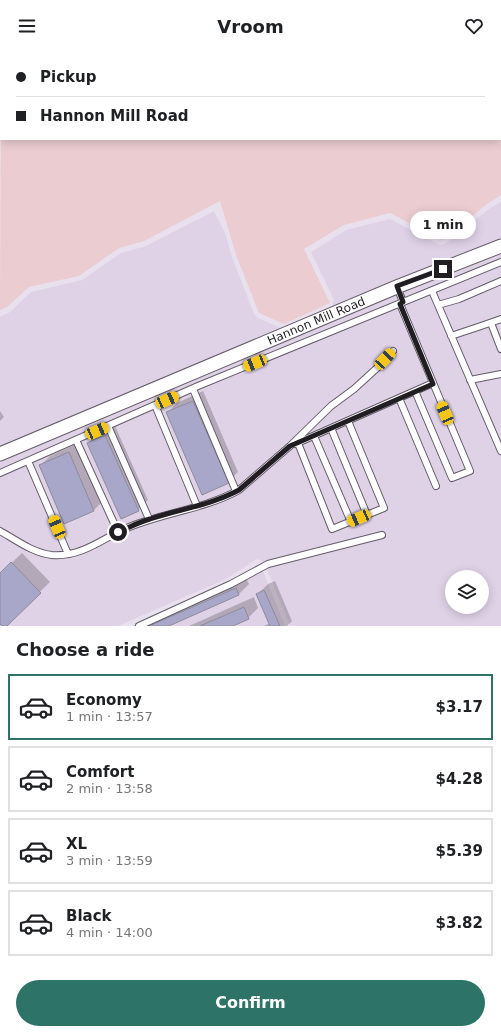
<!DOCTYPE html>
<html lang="en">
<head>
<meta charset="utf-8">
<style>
	:root { --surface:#fff; --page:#f2f2f2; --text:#202124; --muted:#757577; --line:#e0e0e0; --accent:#2e7367 }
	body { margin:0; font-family:"DejaVu Sans",sans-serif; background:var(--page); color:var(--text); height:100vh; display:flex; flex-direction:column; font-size:15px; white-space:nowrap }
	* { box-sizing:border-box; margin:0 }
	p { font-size:13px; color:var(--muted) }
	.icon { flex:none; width:22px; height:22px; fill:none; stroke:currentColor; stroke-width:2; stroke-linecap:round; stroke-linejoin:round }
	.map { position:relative; height:574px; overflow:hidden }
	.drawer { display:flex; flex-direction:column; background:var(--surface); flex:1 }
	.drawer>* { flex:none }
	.hud { position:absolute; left:0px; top:0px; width:501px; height:88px; box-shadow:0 2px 10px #0003; display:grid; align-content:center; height:88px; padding:0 16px; background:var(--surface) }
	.tools { position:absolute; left:445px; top:518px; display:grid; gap:8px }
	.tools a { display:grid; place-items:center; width:44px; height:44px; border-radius:50%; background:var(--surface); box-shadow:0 2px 10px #0003; font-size:20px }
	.end { position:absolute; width:18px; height:18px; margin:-9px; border:5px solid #211e23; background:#fff; box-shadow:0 0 0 2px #fff }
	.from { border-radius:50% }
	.bubble { position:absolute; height:28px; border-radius:14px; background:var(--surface); box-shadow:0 2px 10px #0003; font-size:13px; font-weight:700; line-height:28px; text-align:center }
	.car { position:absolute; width:12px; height:24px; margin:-12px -6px; border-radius:5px; box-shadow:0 0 3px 1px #0007; background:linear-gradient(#f5c518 24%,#345 0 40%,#f5c518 0 76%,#345 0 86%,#f5c518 0) }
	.hud b { display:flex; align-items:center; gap:14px; height:38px; font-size:15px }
	.hud b+b { border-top:1px solid var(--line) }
	.hud i { width:10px; height:10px; background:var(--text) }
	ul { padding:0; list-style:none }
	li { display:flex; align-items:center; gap:12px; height:66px; margin:0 8px 6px; padding:0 8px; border:2px solid var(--line); border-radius:0px }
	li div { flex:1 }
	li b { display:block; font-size:15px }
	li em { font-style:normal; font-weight:700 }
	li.on { border-color:var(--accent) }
	li>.icon { width:36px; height:36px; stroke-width:1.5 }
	h2 { padding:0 16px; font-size:18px; line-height:48px }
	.action { display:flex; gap:8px; margin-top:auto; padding:8px 16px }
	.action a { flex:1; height:46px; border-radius:24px; background:var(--accent); color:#fff; font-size:16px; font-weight:700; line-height:46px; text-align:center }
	header { display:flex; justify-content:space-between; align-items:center; height:52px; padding:0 16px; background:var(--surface); font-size:18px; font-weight:700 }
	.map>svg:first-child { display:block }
</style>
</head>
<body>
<header><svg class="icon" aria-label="menu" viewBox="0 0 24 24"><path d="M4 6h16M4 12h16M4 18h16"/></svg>Vroom<svg class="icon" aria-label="heart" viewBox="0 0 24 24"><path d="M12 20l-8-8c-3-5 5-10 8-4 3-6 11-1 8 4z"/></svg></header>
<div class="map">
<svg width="501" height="574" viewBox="0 0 501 574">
	<rect width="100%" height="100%" fill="#e9e0ee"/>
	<!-- built -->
	<path fill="#dfd2e7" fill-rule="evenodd" d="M501,150V187L396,227L332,254L334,248L311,200L346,178L390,167L440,193L445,192L490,156Z
		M214,159L225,181L232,205L254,262L258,266L281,276L0,395V265L10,260L31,240L82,228L121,201L146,194Z
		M501,201V574H290L264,510L257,507L226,527L118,574H0V409L401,240ZM452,525H482V555H452Z
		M260,512L285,574H132L229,532Z"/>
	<!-- green -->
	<path fill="#ebccd1" d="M132,0H274L130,1Z
		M434,0H501V143L487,152L442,188L390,161L344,173L304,197L330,251L284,272L259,261L236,203L220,149L144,189L119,196L79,224L29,235L7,255L0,258L1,55V87H500V1H433Z"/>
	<!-- shadow -->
	<path fill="#0003" d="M203,339L238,420L228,430L167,361L177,351Z
		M0,359L4,365L0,369Z
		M115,374L148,448L138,458L89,391L99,381Z
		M79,391L104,448L94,458L40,414L50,404Z
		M22,501L50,530L5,574H4L0,570V522Z
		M246,526L249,532L239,542L166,574H150L160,564Z
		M275,529L292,569L287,574H264L270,571L258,542L268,532Z
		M254,545L258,556L248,566L230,574H189Z"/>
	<!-- building -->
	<path fill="#a8a7c9" stroke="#8d8c9b" d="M193,349L229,431L202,443L166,360Z
		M105,383L139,459L121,467L87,391Z
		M69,400L94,459L64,472L39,413Z
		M11,510L41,541L7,574H2L0,572V521Z
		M236,536L239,543L169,574H149Z
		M264,538L280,574H270L256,542Z
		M244,555L249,567L233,574H200Z"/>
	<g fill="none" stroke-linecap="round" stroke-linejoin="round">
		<!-- service casing -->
		<g stroke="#645c69" stroke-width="8">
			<path id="service" d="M397,235L403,250
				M432,239L501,399
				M400,252L470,419L452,426L415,339
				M438,253L459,247L501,229
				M491,271L501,297
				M451,284L481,274L501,267
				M470,328L501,322
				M193,337L236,439
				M399,346L436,434
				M155,353L197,454
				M108,374L149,467
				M331,376L367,463
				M314,384L351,470
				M76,388L118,480
				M298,391L332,477L384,456L348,369
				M295,392L433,331
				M28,409L68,502
				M0,421L198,334L501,210
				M0,479C16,488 33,501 52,503C78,505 97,491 118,480C156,461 201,459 239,438L290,394L331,354L354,337L377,316L393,299
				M139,574L231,532L268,512L382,483"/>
		</g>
		<!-- minor casing -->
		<g stroke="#645c69" stroke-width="15">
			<g id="minor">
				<path d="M361,1L364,0"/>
				<path id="s1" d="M0,402L399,234L501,194"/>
			</g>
		</g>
		<!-- service -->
		<use href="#service" stroke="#fff" stroke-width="6"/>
		<!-- minor -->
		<use href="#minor" stroke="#fff" stroke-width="13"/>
	</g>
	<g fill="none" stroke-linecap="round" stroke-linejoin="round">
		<!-- route -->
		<path stroke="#211e23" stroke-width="5" d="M118,480C128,476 139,470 150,467C180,457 211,453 239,438L290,394L433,332L400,252L403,250L397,234L443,217"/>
	</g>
	<g text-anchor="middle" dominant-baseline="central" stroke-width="3" stroke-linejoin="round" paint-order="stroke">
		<!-- street labels -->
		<g font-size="12" fill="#211e23" stroke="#fff">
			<text stroke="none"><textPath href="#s1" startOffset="343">Hannon Mill Road</textPath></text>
		</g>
	</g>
</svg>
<div class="tools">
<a><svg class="icon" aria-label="layers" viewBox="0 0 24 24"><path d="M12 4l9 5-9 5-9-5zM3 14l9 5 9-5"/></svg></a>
</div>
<i class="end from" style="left:118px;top:480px"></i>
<i class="end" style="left:443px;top:217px"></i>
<div class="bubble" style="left:410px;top:159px;width:66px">1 min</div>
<i class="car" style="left:385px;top:307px;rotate:43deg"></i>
<i class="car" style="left:255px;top:311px;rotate:248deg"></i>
<i class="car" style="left:167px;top:348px;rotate:66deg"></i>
<i class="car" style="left:445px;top:361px;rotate:337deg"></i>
<i class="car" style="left:97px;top:379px;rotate:67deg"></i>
<i class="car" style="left:359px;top:466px;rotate:247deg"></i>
<i class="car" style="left:57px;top:475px;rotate:337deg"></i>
<div class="hud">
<b><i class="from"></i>Pickup</b>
<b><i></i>Hannon Mill Road</b>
</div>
</div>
<section class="drawer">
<h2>Choose a ride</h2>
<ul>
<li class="on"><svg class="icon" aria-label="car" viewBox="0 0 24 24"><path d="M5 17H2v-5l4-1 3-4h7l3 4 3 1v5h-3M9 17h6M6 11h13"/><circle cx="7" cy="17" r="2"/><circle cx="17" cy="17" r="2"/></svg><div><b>Economy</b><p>1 min · 13:57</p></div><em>$3.17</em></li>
<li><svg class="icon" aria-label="car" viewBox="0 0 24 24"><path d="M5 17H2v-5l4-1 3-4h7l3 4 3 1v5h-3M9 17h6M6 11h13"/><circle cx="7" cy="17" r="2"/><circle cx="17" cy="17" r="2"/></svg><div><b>Comfort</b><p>2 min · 13:58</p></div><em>$4.28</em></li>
<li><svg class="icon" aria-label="car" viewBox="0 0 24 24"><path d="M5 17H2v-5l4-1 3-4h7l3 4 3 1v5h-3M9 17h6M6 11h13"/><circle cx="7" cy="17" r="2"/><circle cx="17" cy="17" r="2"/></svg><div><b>XL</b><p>3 min · 13:59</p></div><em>$5.39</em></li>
<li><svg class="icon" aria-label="car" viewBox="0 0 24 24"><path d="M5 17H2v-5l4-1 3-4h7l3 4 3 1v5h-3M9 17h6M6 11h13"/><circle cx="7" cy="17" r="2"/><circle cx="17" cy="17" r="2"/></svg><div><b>Black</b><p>4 min · 14:00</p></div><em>$3.82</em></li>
</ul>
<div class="action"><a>Confirm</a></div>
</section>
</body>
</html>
